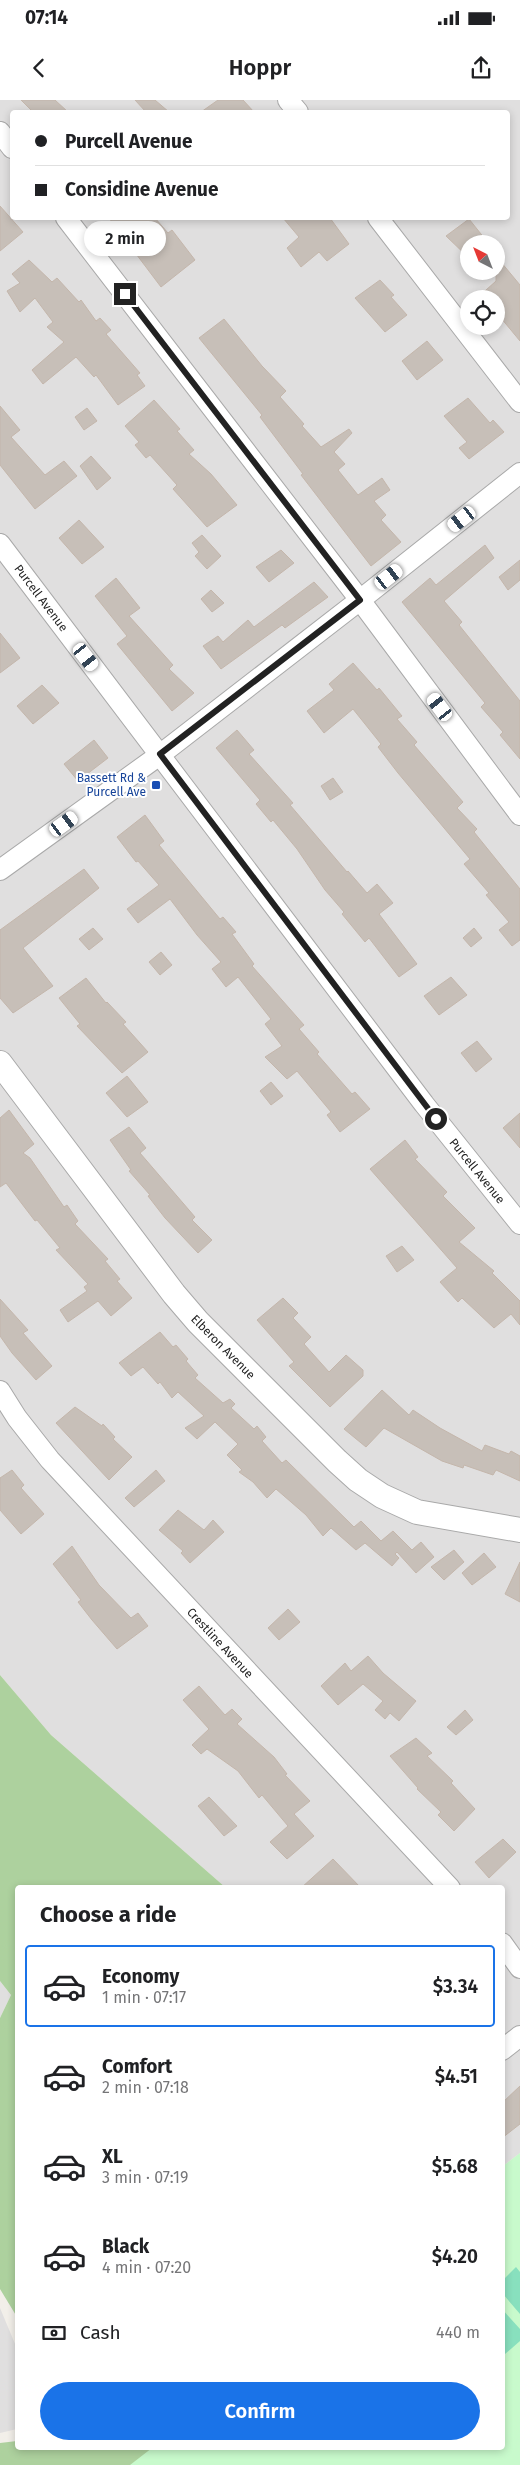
<!DOCTYPE html>
<html lang="en">
<head>
<meta charset="utf-8">
<style>
	:root { --surface:#fff; --page:#f2f2f2; --text:#202124; --muted:#757577; --line:#e0e0e0; --accent:#1a73e8 }
	body { margin:0; font-family:"Fira Sans",sans-serif; background:var(--page); color:var(--text); height:100vh; display:flex; flex-direction:column; font-size:19px; white-space:nowrap }
	* { box-sizing:border-box; margin:0 }
	p { font-size:16px; color:var(--muted) }
	.icon { flex:none; width:28px; height:28px; fill:none; stroke:currentColor; stroke-width:2; stroke-linecap:round; stroke-linejoin:round }
	.map { position:relative; flex:1; overflow:hidden }
	.drawer { position:absolute; left:15px; top:1785px; width:490px; height:565px; display:flex; flex-direction:column; background:var(--surface); border-radius:5px; box-shadow:0 2px 8px #0003 }
	.drawer>* { flex:none }
	.hud { position:absolute; left:10px; top:10px; width:500px; height:110px; border-radius:5px; box-shadow:0 2px 8px #0003; display:grid; align-content:center; height:110px; padding:0 25px; background:var(--surface) }
	.needle { width:32px; rotate:318deg }
	.fabs { position:absolute; left:460px; top:135px; display:grid; gap:10px }
	.fabs a { display:grid; place-items:center; width:45px; height:45px; border-radius:50%; background:var(--surface); box-shadow:0 2px 8px #0003; font-size:25px }
	.end { position:absolute; width:22px; height:22px; margin:-11px; border:6px solid #222; background:#fff; box-shadow:0 0 0 2px #fff }
	.from { border-radius:50% }
	.bubble { position:absolute; height:35px; border-radius:18px; background:var(--surface); box-shadow:0 2px 8px #0003; font-size:16px; font-weight:600; line-height:35px; text-align:center }
	.car { position:absolute; width:15px; height:30px; margin:-15px -8px; border-radius:6px; box-shadow:0 0 4px 1px #0007; background:linear-gradient(#fff 24%,#345 0 40%,#fff 0 76%,#345 0 86%,#fff 0) }
	.hud b { display:flex; align-items:center; gap:18px; height:48px; font-size:19px }
	.hud b+b { border-top:1px solid var(--line) }
	.hud i { width:12px; height:12px; background:var(--text) }
	ul { padding:0; list-style:none }
	li { display:flex; align-items:center; gap:15px; height:82px; margin:0 10px 8px; padding:0 15px; border:2px solid transparent; border-radius:5px }
	li div { flex:1 }
	li b { display:block; font-size:19px }
	li em { font-style:normal; font-weight:600 }
	li.on { border-color:var(--accent) }
	li>.icon { width:45px; height:45px; stroke-width:1.5 }
	h2 { padding:0 25px; font-size:22px; line-height:60px }
	.pay { display:flex; align-items:center; gap:12px; height:55px; padding:0 25px; font-size:19px }
	.pay p { margin-inline-start:auto }
	.button { display:flex; gap:10px; margin-top:auto; padding:10px 25px }
	.button a { flex:1; height:58px; border-radius:30px; background:var(--accent); color:#fff; font-size:20px; font-weight:600; line-height:58px; text-align:center }
	.status { display:flex; justify-content:space-between; align-items:center; height:35px; padding:0 25px; background:var(--surface); direction:ltr }
	.status svg { height:14px; fill:currentColor }
	header { display:flex; justify-content:space-between; align-items:center; height:65px; padding:0 25px; background:var(--surface); font-size:22px; font-weight:600 }
	.map>svg:first-child { display:block }
</style>
</head>
<body>
<div class="status"><b>07:14</b><svg viewBox="0 0 49 12"><path d="M0 12V9h3v3zM5 12V6h3v6zM10 12V3h3v9zM15 12V0h3v12zM26 1h20v11H26zM47 4h2v5h-2z"/></svg></div>
<header><svg class="icon" aria-label="back" viewBox="0 0 24 24"><path d="M15 5l-7 7 7 7"/></svg>Hoppr<svg class="icon" aria-label="share" viewBox="0 0 24 24"><path d="M12 15V3M7 8l5-5 5 5M5 13v7h14v-7"/></svg></header>
<div class="map">
<svg width="520" height="2365" viewBox="0 0 520 2365">
	<rect width="100%" height="100%" fill="#f2efe9"/>
	<!-- residential -->
	<path fill="#e0dfdf" fill-rule="evenodd" d="M0,0H520V2053L503,2066L502,1788L225,1787L51,1635L0,1575ZM12,12H508V118H12ZM469,144H496V171H469ZM469,199H496V226H469Z
		M0,1881L11,1895L0,1918Z
		M0,2208L18,2251L17,2329L0,2333Z"/>
	<!-- forest -->
	<path fill="#add19e" d="M0,1575L51,1635L225,1787L18,1788L17,2217L0,2189V1918L11,1895L0,1881Z
		M17,2341L18,2348H502L520,2365H0V2343Z"/>
	<!-- park -->
	<path fill="#c8facc" d="M520,2053V2365H130L152,2348H502L503,2066Z"/>
	<!-- pitch -->
	<path fill="#88e0be" d="M516,2167L520,2172V2214L503,2194V2180Z
		M502,2209L520,2229V2241L505,2254L503,2251Z"/>
	<!-- building -->
	<path fill="#c7bfb8" stroke="#c4b6ab" d="M21,0H55L68,12H33Z
		M135,0H155L169,12H146Z
		M218,0H243L254,12H201Z
		M0,106L23,132L0,151Z
		M109,118H155L168,133L172,130L195,160L161,187Z
		M283,118H330L349,144L327,161L319,152L301,167L287,148L299,137Z
		M469,119L489,144H469V158L446,136Z
		M496,156L520,185V241L496,212V199H476L496,181Z
		M29,160L52,182L57,178L79,202L81,200L96,221L100,218L111,230L106,234L140,273L137,275L145,286L118,305L96,275L94,277L76,257L43,284L32,270L64,242L47,227L53,222L35,198L20,212L7,191L20,183L12,174Z
		M380,180L394,195L391,197L407,215L385,232L355,198Z
		M224,219L262,266L286,291L280,297L304,324L302,326L321,347L349,329L352,333L334,352L345,364L338,370L358,395L382,378L390,390L374,401L386,415L381,420L401,442L371,466L301,375L303,374L260,317L262,315L199,238Z
		M427,241L443,260L417,280L402,261Z
		M468,298L490,323L493,320L504,332L469,359L459,348L467,342L444,316Z
		M154,300L180,329L177,331L194,350L189,354L211,374L237,405L207,427L173,389L177,385L150,355L146,358L135,345L139,342L125,326Z
		M0,306L20,330L11,337L45,375L64,361L77,376L35,409L0,365Z
		M87,308L97,321L84,330L75,317Z
		M91,356L111,378L97,390L80,366Z
		M79,420L104,447L82,464L59,438Z
		M202,435L221,456L207,469L195,456L199,452L192,443Z
		M485,445L494,458L444,501L462,522L459,525L520,601V659L500,635L503,632L481,607L485,603L402,502L430,478L436,485Z
		M281,450L294,463L269,482L256,467Z
		M520,460V480L508,490L499,477Z
		M116,478L140,508L129,516L173,565L169,569L194,593L172,611L117,544L127,536L95,496Z
		M314,482L328,497L285,528L282,525L221,569L203,546L218,536L223,542L248,520L254,527Z
		M211,490L224,503L212,512L201,499Z
		M0,533L20,558L0,573Z
		M353,563L377,590L379,588L402,616L397,619L417,642L414,645L463,702L457,708L477,729L474,732L520,789V840L512,846L499,830L509,822L486,795L489,793L464,764L470,759L398,673L378,647L381,644L353,609L324,633L307,611L334,590L329,584Z
		M42,585L59,603L33,624L17,606Z
		M237,630L254,650L249,654L293,703L290,705L347,772L348,771L367,793L377,784L393,803L379,814L417,864L399,877L369,838L365,842L342,814L344,812L325,790L297,749L273,720L271,722L256,704L260,700L216,648Z
		M94,640L108,658L78,681L64,664Z
		M333,678L343,692L330,700L321,686Z
		M145,715L164,741L159,745L220,819L223,817L236,832L232,834L254,864L252,866L304,925L299,929L319,952L317,954L352,994L355,992L370,1009L340,1032L327,1015L331,1012L297,971L287,979L265,957L282,946L265,924L271,919L238,877L226,887L212,869L221,862L197,835L170,799L138,823L127,809L159,785L138,761L136,762L117,737Z
		M84,769L99,788L23,848L53,886L13,913L0,898V830Z
		M93,828L103,839L89,850L79,839Z
		M474,828L482,838L471,847L463,838Z
		M161,852L172,865L160,875L149,862Z
		M451,877L467,895L439,915L424,896Z
		M86,878L106,903L107,902L126,922L123,924L148,952L122,973L77,926L80,924L59,898Z
		M477,941L492,959L476,972L461,953Z
		M127,976L148,1002L127,1017L106,993Z
		M271,982L283,996L271,1005L260,991Z
		M9,1010L34,1044L23,1053L30,1058L64,1107L67,1105L78,1121L75,1124L108,1159L105,1161L120,1179L117,1181L132,1198L111,1216L98,1201L68,1222L60,1210L87,1191L84,1187L88,1184L56,1150L60,1148L37,1120L35,1121L6,1083L0,1087V1018Z
		M520,1013V1048L503,1028Z
		M129,1027L146,1048L140,1053L195,1117L192,1120L212,1140L198,1153L165,1118L148,1096L150,1095L129,1071L131,1070L110,1040Z
		M405,1040L418,1057L415,1059L447,1092L443,1096L475,1128L459,1142L494,1171L492,1173L520,1201V1225L511,1214L494,1228L462,1198L458,1202L440,1182L457,1168L370,1069Z
		M402,1146L414,1160L397,1172L386,1156Z
		M283,1198L298,1213L293,1218L311,1237L304,1244L329,1272L346,1255L363,1270V1276L330,1307L289,1266L294,1262L257,1220Z
		M0,1199L28,1230L23,1233L52,1266L36,1280L12,1253L0,1236Z
		M160,1232L173,1247L176,1245L188,1259L186,1261L198,1275L195,1278L223,1303L230,1299L235,1304L231,1308L254,1329L257,1326L266,1337L262,1341L282,1363L286,1360L354,1427L361,1421L381,1441L393,1431L412,1450L421,1442L434,1457L416,1473L397,1452L395,1454L399,1458L392,1466L365,1443L356,1450L331,1428L323,1436L306,1415L276,1389L267,1398L253,1382L239,1372L242,1370L227,1355L238,1344L215,1322L197,1339L185,1328L204,1316L178,1292L172,1298L160,1282L158,1284L143,1267L131,1276L119,1263Z
		M382,1290L409,1315L413,1310L440,1328L482,1351L485,1345L509,1354L511,1351L520,1356V1381L496,1370L493,1375L464,1365L463,1368L442,1361L384,1328L366,1347L344,1329Z
		M75,1307L102,1326L103,1324L115,1337L113,1339L132,1357L109,1380L56,1323Z
		M12,1370L24,1385L21,1388L44,1414L21,1434L0,1410V1378Z
		M156,1370L165,1381L134,1407L125,1398Z
		M178,1410L204,1430L213,1420L224,1432L190,1463L181,1453L183,1451L159,1430Z
		M72,1446L99,1485L131,1518L138,1513L148,1526L117,1549L92,1520L78,1502L81,1500L53,1464Z
		M454,1450L464,1462L444,1480L431,1467Z
		M484,1453L496,1467L472,1485L462,1473Z
		M520,1462V1502L505,1494Z
		M288,1509L300,1522L279,1540L268,1528Z
		M368,1556L383,1573L416,1601L399,1621L390,1613L385,1619L375,1610L383,1601L363,1584L338,1605L321,1586L345,1563L351,1571Z
		M199,1586L225,1615L232,1609L242,1619L237,1624L274,1657L287,1674L285,1675L310,1701L294,1714L314,1736L287,1759L270,1742L288,1726L262,1695L259,1698L238,1671L207,1649L201,1654L192,1645L209,1629L183,1600Z
		M465,1610L473,1620L456,1635L447,1627Z
		M416,1638L432,1653L427,1656L453,1681L451,1683L475,1709L454,1731L438,1715L441,1712L417,1689L418,1688L390,1656Z
		M209,1697L237,1726L224,1736L198,1706Z
		M503,1739L516,1752L489,1778L475,1762Z
		M333,1759L361,1788H301Z
		M520,1986V2024L502,2038V2003Z"/>
	<g fill="none" stroke-linecap="round" stroke-linejoin="round">
		<!-- minor casing -->
		<g stroke="#a9a9a9" stroke-width="22">
			<path id="minor" d="M288,0L298,12
				M0,32L12,48
				M66,118L360,500L520,715
				M378,118L520,302
				M0,444L424,1004L520,1124
				M0,770L161,654L360,500L520,373
				M0,1291L17,1318L50,1360L450,1788
				M502,1843L520,1868
				M502,1950L520,1936"/>
		</g>
		<!-- tertiary casing -->
		<g stroke="#a9a9a9" stroke-width="26">
			<path id="tertiary" d="M0,963L174,1194L198,1222L337,1361L358,1380L382,1396L417,1412L520,1430"/>
		</g>
		<!-- minor -->
		<use href="#minor" stroke="#fff" stroke-width="20"/>
		<!-- tertiary -->
		<use href="#tertiary" stroke="#fff" stroke-width="24"/>
	</g>
	<g fill="none" stroke-linecap="round" stroke-linejoin="round">
		<!-- route -->
		<path stroke="#222" stroke-width="6" d="M125,194L360,500L160,654L436,1019"/>
	</g>
	<!-- markers -->
	<rect fill="#1a4fb4" stroke="#fff" stroke-width="2" x="151" y="680" width="10" height="10" rx="2.5"/>
	<g text-anchor="middle" dominant-baseline="central" stroke-width="4" stroke-linejoin="round" paint-order="stroke">
		<!-- street labels -->
		<g font-size="12" fill="#222" stroke="#fff">
			<text transform="translate(41 498) rotate(53)">Purcell Avenue</text>
			<text transform="translate(477 1071) rotate(51)">Purcell Avenue</text>
			<text transform="translate(223 1247) rotate(45)">Elberon Avenue</text>
			<text transform="translate(220 1543) rotate(47)">Crestline Avenue</text>
		</g>
		<!-- transit labels -->
		<g font-size="12" fill="#164399" stroke="#fff" text-anchor="end">
			<text x="146" y="678">Bassett Rd &amp;<tspan x="146" dy="14">Purcell Ave</tspan></text>
		</g>
	</g>
</svg>
<div class="fabs">
<a><svg class="needle" viewBox="-14 -14 28 28"><path d="M0-13l5 13h-10z" fill="#e53935"/><path d="M0 13l5-13h-10z" fill="#757577"/></svg></a>
<a><svg class="icon" aria-label="locate" viewBox="0 0 24 24"><circle cx="12" cy="12" r="6"/><path d="M12 2v4M12 18v4M2 12h4M18 12h4"/></svg></a>
</div>
<i class="end from" style="left:436px;top:1019px"></i>
<i class="end" style="left:125px;top:194px"></i>
<div class="bubble" style="left:84px;top:121px;width:82px">2 min</div>
<i class="car" style="left:462px;top:419px;rotate:232deg"></i>
<i class="car" style="left:389px;top:477px;rotate:52deg"></i>
<i class="car" style="left:86px;top:557px;rotate:142deg"></i>
<i class="car" style="left:440px;top:607px;rotate:323deg"></i>
<i class="car" style="left:64px;top:724px;rotate:54deg"></i>
<div class="hud">
<b><i class="from"></i>Purcell Avenue</b>
<b><i></i>Considine Avenue</b>
</div>
<section class="drawer">
<h2>Choose a ride</h2>
<ul>
<li class="on"><svg class="icon" aria-label="car" viewBox="0 0 24 24"><path d="M5 17H2v-5l4-1 3-4h7l3 4 3 1v5h-3M9 17h6M6 11h13"/><circle cx="7" cy="17" r="2"/><circle cx="17" cy="17" r="2"/></svg><div><b>Economy</b><p>1 min · 07:17</p></div><em>$3.34</em></li>
<li><svg class="icon" aria-label="car" viewBox="0 0 24 24"><path d="M5 17H2v-5l4-1 3-4h7l3 4 3 1v5h-3M9 17h6M6 11h13"/><circle cx="7" cy="17" r="2"/><circle cx="17" cy="17" r="2"/></svg><div><b>Comfort</b><p>2 min · 07:18</p></div><em>$4.51</em></li>
<li><svg class="icon" aria-label="car" viewBox="0 0 24 24"><path d="M5 17H2v-5l4-1 3-4h7l3 4 3 1v5h-3M9 17h6M6 11h13"/><circle cx="7" cy="17" r="2"/><circle cx="17" cy="17" r="2"/></svg><div><b>XL</b><p>3 min · 07:19</p></div><em>$5.68</em></li>
<li><svg class="icon" aria-label="car" viewBox="0 0 24 24"><path d="M5 17H2v-5l4-1 3-4h7l3 4 3 1v5h-3M9 17h6M6 11h13"/><circle cx="7" cy="17" r="2"/><circle cx="17" cy="17" r="2"/></svg><div><b>Black</b><p>4 min · 07:20</p></div><em>$4.20</em></li>
</ul>
<div class="pay"><svg class="icon" aria-label="cash" viewBox="0 0 24 24"><path d="M3 7h18v10H3z"/><circle cx="12" cy="12" r="2"/></svg>Cash<p>440 m</p></div>
<div class="button"><a>Confirm</a></div>
</section>
</div>
</body>
</html>
